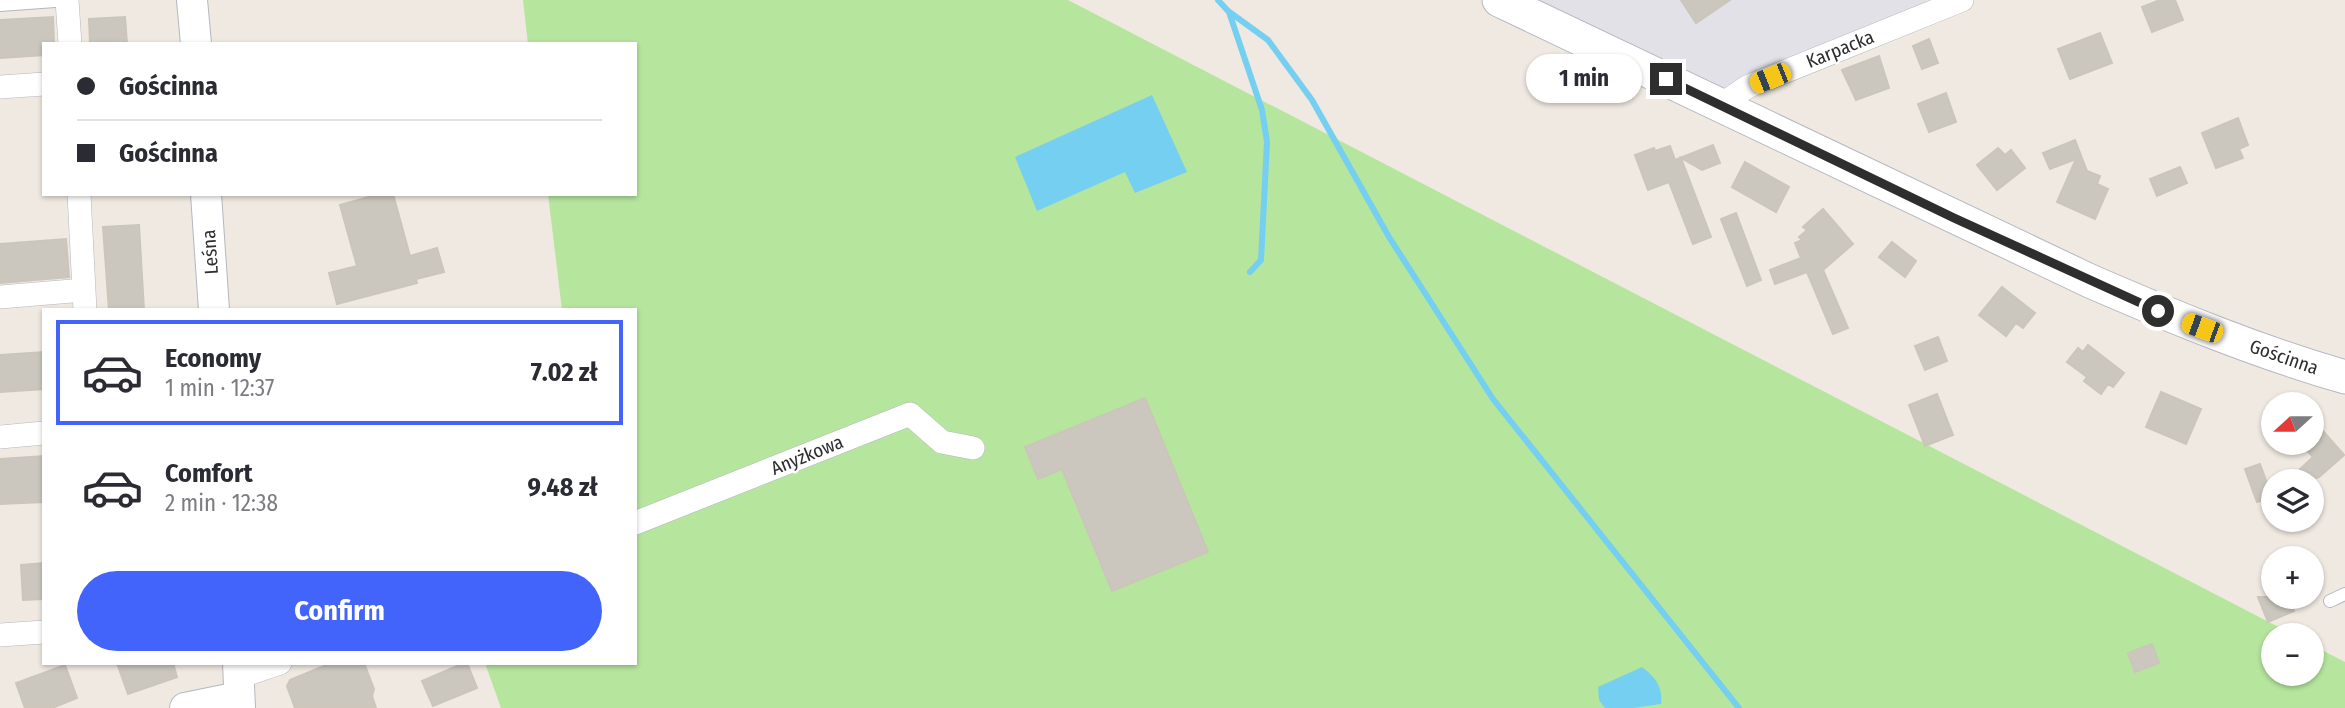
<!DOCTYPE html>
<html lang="en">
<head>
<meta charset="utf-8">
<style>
	:root { --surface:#fff; --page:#f2f2f3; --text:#2b2b33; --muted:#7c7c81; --line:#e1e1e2; --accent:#4264fb }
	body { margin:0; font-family:"Fira Sans Condensed",sans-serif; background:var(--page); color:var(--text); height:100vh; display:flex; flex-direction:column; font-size:26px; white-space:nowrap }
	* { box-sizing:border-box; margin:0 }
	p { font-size:23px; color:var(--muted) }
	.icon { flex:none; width:38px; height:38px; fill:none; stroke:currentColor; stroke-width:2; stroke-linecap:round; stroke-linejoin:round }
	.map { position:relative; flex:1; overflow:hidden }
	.drawer { position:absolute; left:42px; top:308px; width:595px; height:357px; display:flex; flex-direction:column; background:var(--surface); border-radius:0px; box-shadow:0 2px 5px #0004 }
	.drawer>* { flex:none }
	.hud { position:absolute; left:42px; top:42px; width:595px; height:154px; border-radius:0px; box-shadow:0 2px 5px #0004; display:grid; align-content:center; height:154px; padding:0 35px; background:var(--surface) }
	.needle { width:46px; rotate:249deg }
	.tools { position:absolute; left:2261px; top:392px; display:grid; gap:14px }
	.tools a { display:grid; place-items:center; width:63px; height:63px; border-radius:50%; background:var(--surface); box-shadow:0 2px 5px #0004; font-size:35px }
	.end { position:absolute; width:32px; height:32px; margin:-16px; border:9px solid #2e2e2e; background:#fff; box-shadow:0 0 0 4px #fff }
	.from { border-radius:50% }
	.bubble { position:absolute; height:49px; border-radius:24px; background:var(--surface); box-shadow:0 2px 5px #0004; font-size:23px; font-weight:700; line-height:49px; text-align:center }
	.car { position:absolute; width:21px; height:42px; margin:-21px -10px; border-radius:9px; box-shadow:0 0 5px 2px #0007; background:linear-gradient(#f5c518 24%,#345 0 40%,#f5c518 0 76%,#345 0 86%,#f5c518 0) }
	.hud b { display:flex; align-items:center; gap:24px; height:66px; font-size:26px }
	.hud b+b { border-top:2px solid var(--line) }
	.hud i { width:18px; height:18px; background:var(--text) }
	ul { padding:12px 0 0; list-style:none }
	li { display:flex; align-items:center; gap:21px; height:105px; margin:0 14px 10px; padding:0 21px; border:4px solid transparent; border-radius:0px }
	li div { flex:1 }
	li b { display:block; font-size:26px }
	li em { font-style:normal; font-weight:700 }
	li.active { border-color:var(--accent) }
	li>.icon { width:63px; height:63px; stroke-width:1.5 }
	.cta { display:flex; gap:14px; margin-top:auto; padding:14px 35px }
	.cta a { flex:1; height:80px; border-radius:42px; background:var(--accent); color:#fff; font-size:28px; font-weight:700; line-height:80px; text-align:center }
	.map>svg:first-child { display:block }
</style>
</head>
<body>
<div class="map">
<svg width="2345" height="708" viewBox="0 0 2345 708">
	<rect width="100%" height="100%" fill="#efe9e1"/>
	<!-- industrial -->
	<path fill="#e3e1e8" d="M1499,0H1926L1932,11L1721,105Z"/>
	<!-- green -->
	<path fill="#b6e59e" d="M523,0H1068L2294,635H2273V674H2312V645L2345,662V708H501L485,663H635V310H562L548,194H635V44H528Z"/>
	<!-- water -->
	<path fill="#75cff0" d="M1152,95L1187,172L1135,193L1125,172L1037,211L1015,157Z
		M1642,667C1655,677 1663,686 1661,704L1633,708H1605L1599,700L1598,687Z"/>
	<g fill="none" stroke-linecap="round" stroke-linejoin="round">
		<!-- stream -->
		<path stroke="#75cff0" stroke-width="6" d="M1218,0L1228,11L1268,40L1312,100L1389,237L1493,399L1739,708
			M1229,12L1262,110L1267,142L1261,260L1250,272"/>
	</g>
	<!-- building -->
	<path fill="#cbc7bf" stroke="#cbc5ba" stroke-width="2" d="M1681,0H1730L1696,23Z
		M2160,0H2175L2183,20L2152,32L2142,7Z
		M53,17L54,44H44V55L0,58V20Z
		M125,17L127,44H90L89,19Z
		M2100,33L2112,63L2070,79L2058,49Z
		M1929,39L1938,63L1922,69L1913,46Z
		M1879,56L1889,88L1856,100L1842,70Z
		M1946,93L1956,122L1929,132L1918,104Z
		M2238,118L2248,145L2239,149L2243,158L2216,168L2202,133Z
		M2075,140L2087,171L2100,176L2097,184L2108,189L2095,219L2057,202L2076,159L2050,169L2043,153Z
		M1713,145L1720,163L1702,170L1681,158L1711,237L1693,244L1669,182L1648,190L1635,155L1654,148L1655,151L1670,146L1675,160Z
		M1998,148L2005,155L2011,150L2025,168L1997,190L1977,165Z
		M1745,162L1789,187L1776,212L1732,187Z
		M2180,167L2187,183L2157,196L2150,179Z
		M380,194H393L410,256L437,248L444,272L416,279L417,283L337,304L329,273L357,266L340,205Z
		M1823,209L1853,244L1823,270L1848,328L1833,334L1807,272L1775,284L1770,270L1801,258L1795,243L1802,240L1799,237L1807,230L1803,227Z
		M1736,213L1761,280L1747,286L1721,219Z
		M139,225L144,310H109L103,227Z
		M66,239L69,277L0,283V244Z
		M1892,242L1916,261L1905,277L1879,257Z
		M2002,287L2035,313L2023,328L2016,323L2006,336L1979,315Z
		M1938,337L1947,361L1925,370L1915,346Z
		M2088,345L2124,373L2113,387L2108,384L2101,394L2084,381L2087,377L2067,362L2078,348L2083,352Z
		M44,352V389L0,392V355Z
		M2161,392L2201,409L2186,444L2146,427Z
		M1937,394L1953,435L1925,446L1909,405Z
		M1145,398L1208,552L1112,591L1062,469L1038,479L1025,447Z
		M2322,430L2344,455L2319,477L2306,481L2298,471L2313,457L2303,446L2312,443V439Z
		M44,456V502L0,504V459Z
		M2260,464L2272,497L2257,502L2245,469Z
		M44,563V599L23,600L21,565Z
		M2258,597H2288L2294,611L2268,622Z
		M2152,644L2159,663L2135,672L2128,653Z
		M117,663H173L177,677L128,694Z
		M331,663H364L374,689L372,696L376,708H295L287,686L290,680Z
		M464,663H467L477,688L433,706L422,681Z
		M65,665L77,698L52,708H25L16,683Z"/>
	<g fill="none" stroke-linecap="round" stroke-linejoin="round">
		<!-- service casing -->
		<g stroke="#b4b7c1" stroke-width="14">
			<path id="service" d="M0,5L69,0
				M2330,601L2345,594"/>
		</g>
		<!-- minor casing -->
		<g stroke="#b4b7c1" stroke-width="24">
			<path id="minor" d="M67,0L70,44
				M0,87L44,84
				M1721,105L1747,87L1962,0
				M79,194L85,310
				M0,297L84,290
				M0,437L44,433
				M635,523L910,414L942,442L973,448
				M0,635L44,632
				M239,677L280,663"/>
		</g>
		<!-- tertiary casing -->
		<g stroke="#b4b7c1" stroke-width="32">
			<path id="tertiary" d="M192,0L196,44
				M206,194L214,310
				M238,663L240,708
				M185,708L239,697"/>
		</g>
		<!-- secondary casing -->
		<g stroke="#b4b7c1" stroke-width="35">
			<path id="secondary" d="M1499,0L2090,281C2173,317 2258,352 2345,377"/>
		</g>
		<!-- service -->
		<use href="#service" stroke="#fff" stroke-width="12"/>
		<!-- minor -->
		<use href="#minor" stroke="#fff" stroke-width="23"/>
		<!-- tertiary -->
		<use href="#tertiary" stroke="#fff" stroke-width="30"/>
		<!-- secondary -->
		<use href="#secondary" stroke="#fff" stroke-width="33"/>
	</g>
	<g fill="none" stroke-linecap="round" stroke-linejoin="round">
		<!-- route -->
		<path stroke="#2e2e2e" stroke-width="9" d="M1666,79L1954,218L2158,311"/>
	</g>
	<g text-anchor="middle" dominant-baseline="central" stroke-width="5" stroke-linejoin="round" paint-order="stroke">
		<!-- street labels -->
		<g font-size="19" fill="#2e2e2e" stroke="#fff">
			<text transform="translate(1840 49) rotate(-22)">Karpacka</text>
			<text transform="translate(210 252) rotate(-94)">Leśna</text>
			<text transform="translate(2284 357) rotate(19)">Gościnna</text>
			<text transform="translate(807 455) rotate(-22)">Anyżkowa</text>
		</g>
	</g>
</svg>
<div class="tools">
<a><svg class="needle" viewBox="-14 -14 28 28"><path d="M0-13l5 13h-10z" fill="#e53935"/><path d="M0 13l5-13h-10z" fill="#7c7c81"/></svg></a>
<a><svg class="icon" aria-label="layers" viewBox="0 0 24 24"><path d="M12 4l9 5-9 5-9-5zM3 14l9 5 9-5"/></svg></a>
<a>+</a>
<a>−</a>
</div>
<i class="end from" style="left:2158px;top:311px"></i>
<i class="end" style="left:1666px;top:79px"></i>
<div class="bubble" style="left:1526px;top:54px;width:116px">1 min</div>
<i class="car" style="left:1770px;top:78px;rotate:248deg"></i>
<i class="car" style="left:2202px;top:328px;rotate:290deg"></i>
<div class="hud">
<b><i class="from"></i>Gościnna</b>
<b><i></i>Gościnna</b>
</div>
<section class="drawer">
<ul>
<li class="active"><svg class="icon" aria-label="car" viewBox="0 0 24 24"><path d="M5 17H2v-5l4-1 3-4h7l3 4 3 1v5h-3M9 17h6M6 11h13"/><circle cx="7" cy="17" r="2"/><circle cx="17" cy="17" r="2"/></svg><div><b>Economy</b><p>1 min · 12:37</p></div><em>7.02 zł</em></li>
<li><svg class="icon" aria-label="car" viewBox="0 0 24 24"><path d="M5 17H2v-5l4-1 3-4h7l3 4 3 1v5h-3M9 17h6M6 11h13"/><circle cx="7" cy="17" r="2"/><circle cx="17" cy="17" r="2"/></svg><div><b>Comfort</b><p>2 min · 12:38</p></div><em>9.48 zł</em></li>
</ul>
<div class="cta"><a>Confirm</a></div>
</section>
</div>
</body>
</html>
